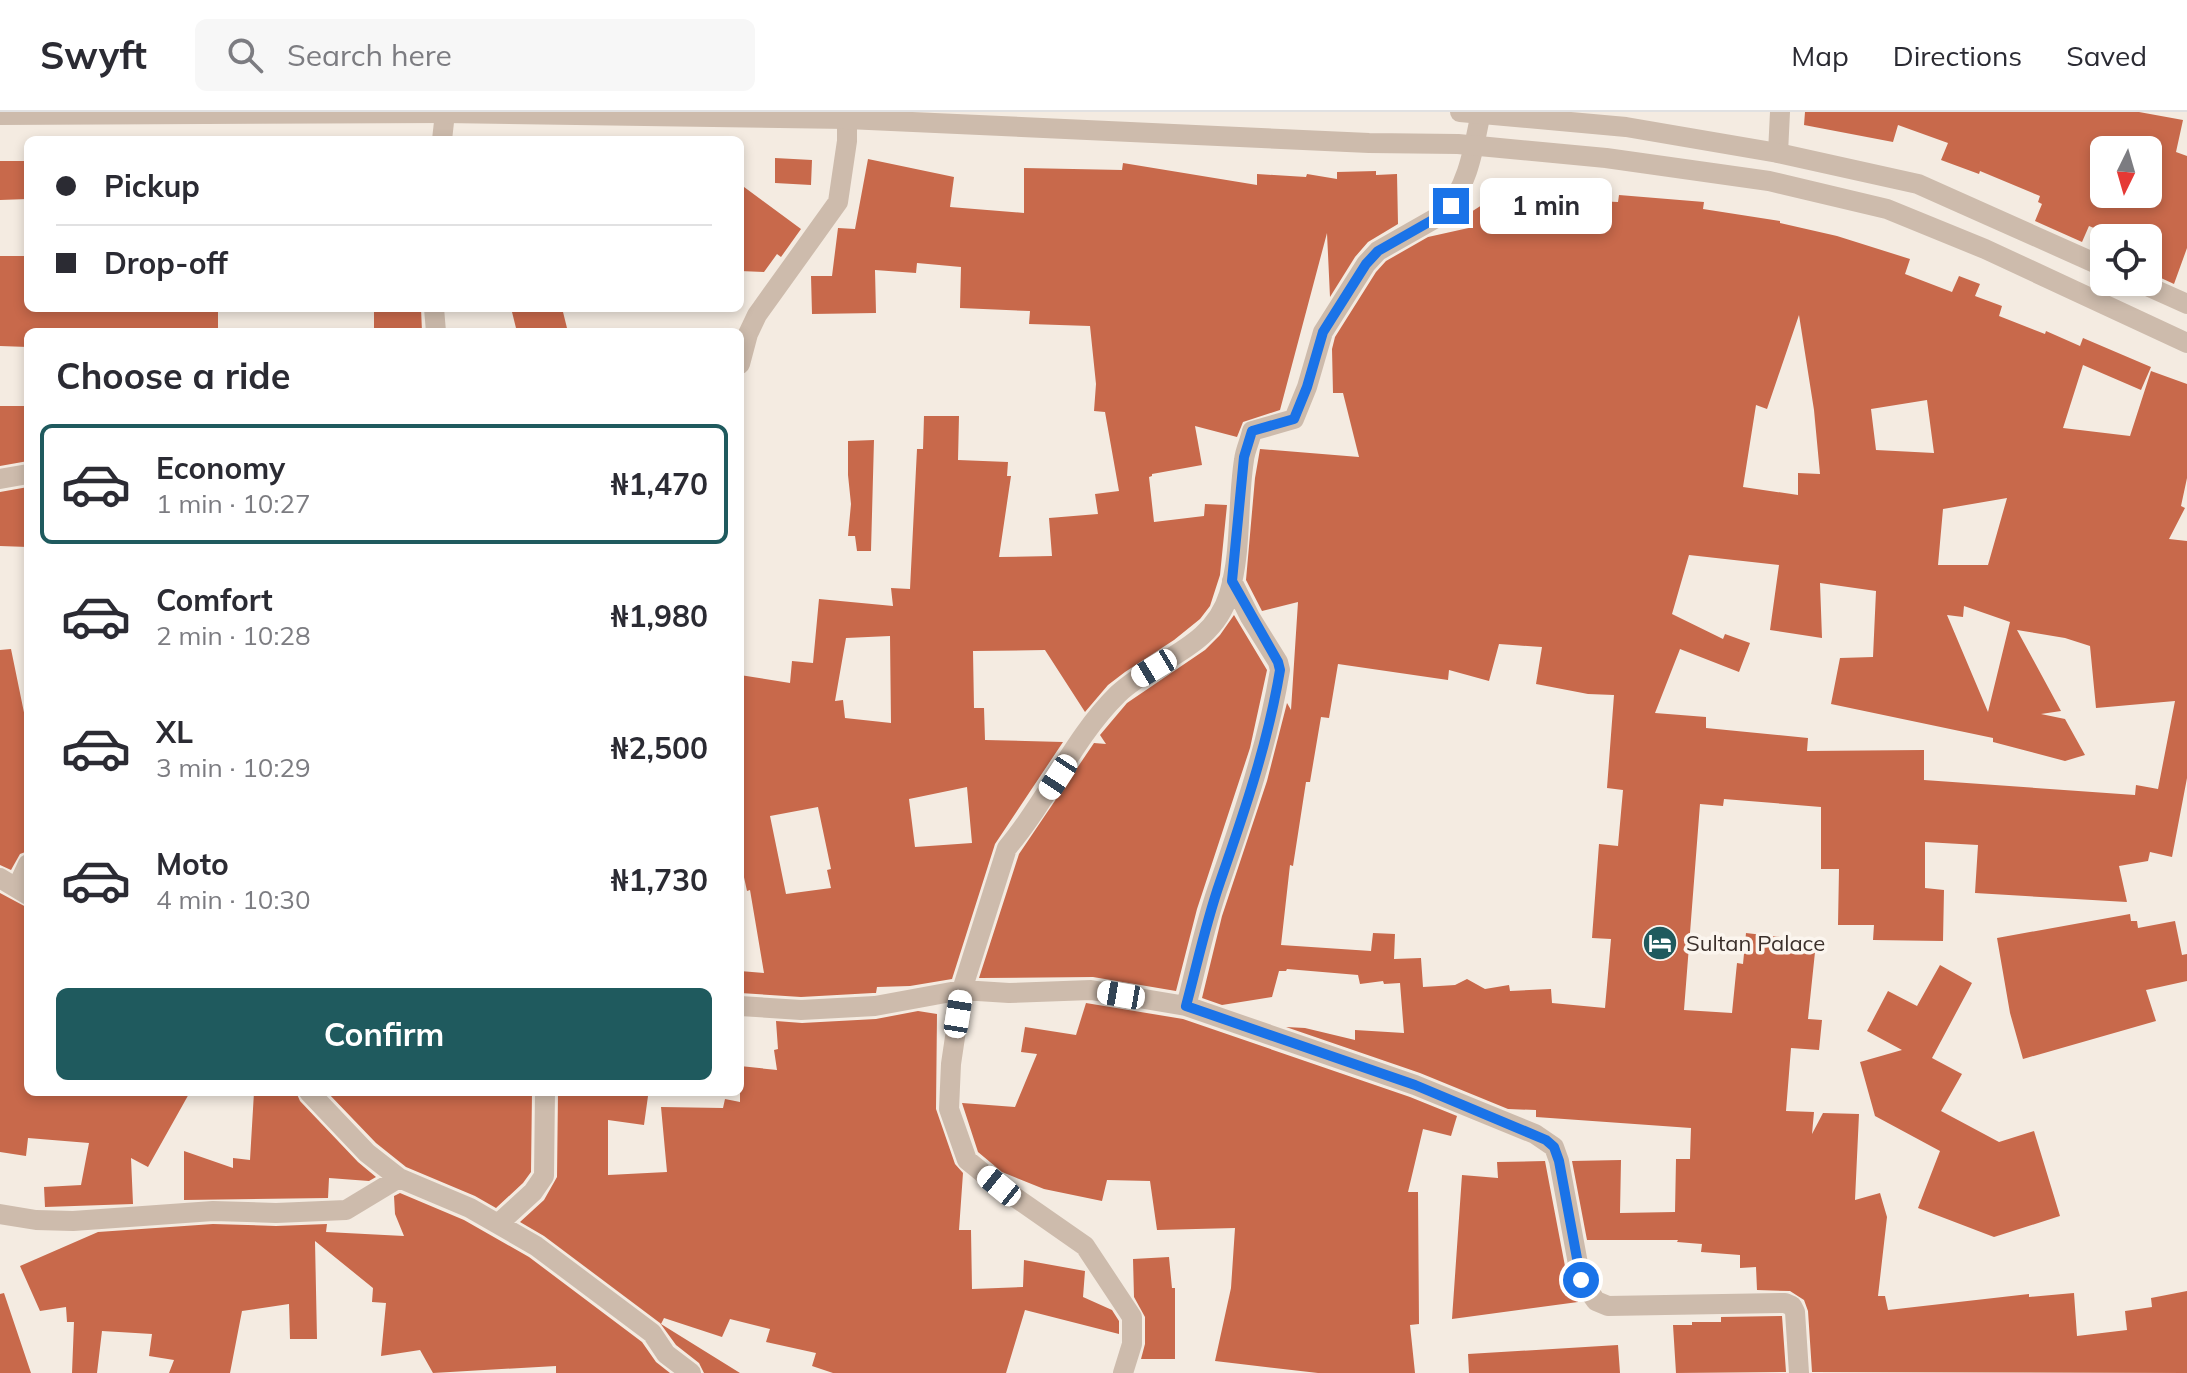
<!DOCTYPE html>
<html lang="en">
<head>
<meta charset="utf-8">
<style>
	:root { --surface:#fff; --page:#f7f7f7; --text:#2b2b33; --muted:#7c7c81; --line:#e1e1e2; --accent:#1f5a5e }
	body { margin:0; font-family:Mulish,sans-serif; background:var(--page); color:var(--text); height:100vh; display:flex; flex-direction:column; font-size:30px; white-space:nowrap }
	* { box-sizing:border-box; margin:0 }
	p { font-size:26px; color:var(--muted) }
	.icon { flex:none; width:44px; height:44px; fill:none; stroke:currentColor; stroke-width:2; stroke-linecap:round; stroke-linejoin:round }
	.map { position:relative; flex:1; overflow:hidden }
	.details { position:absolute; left:24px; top:216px; width:720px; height:768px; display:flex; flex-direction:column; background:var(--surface); border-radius:12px; box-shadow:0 4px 12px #0003 }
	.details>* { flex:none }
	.guide { position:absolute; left:24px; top:24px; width:720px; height:176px; border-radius:12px; box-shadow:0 4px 12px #0003; display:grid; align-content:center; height:176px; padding:0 32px; background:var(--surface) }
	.needle { width:52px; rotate:185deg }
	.tools { position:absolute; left:2090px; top:24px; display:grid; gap:16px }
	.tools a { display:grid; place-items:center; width:72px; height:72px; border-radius:12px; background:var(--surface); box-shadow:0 4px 12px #0003; font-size:40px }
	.end { position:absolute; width:36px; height:36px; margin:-18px; border:10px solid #1a73e8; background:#fff; box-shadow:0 0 0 4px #fff }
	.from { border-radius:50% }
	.bubble { position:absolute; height:56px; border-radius:12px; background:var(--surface); box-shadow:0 4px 12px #0003; font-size:26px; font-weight:700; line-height:56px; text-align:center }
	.car { position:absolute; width:24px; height:48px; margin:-24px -12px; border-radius:10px; box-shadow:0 0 6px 2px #0007; background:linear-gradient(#fff 24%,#345 0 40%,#fff 0 76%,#345 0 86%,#fff 0) }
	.guide b { display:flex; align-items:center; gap:28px; height:76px; font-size:30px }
	.guide b+b { border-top:2px solid var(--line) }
	.guide i { width:20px; height:20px; background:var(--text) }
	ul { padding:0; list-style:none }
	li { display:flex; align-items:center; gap:24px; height:120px; margin:0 16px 12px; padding:0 16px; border:4px solid transparent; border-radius:12px }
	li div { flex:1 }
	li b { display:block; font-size:30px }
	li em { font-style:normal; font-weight:700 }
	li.active { border-color:var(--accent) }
	li>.icon { width:72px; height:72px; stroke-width:1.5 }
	h2 { padding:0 32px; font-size:36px; line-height:96px }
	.button { display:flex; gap:16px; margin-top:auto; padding:16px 32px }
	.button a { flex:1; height:92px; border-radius:12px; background:var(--accent); color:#fff; font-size:32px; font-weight:700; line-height:92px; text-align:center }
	header { display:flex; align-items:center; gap:48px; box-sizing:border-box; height:112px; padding:0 40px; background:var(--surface); border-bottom:2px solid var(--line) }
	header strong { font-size:38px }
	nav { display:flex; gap:44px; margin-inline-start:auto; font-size:28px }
	.search { width:560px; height:72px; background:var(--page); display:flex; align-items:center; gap:20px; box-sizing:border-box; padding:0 28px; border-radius:12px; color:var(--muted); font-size:30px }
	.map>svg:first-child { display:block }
</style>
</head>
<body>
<header>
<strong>Swyft</strong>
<div class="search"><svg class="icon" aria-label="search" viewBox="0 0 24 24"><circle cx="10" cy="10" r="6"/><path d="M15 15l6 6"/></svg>Search here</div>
<nav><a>Map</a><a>Directions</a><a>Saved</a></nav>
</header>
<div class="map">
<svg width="2187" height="1261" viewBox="0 0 2187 1261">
	<rect width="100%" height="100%" fill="#f4ebe1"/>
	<!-- building -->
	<path fill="#c8694b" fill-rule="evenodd" d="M1805,0H2139L2183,8L2176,40L2187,44V136L2174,172L2148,160V126H2118L2089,114L2082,130L2035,109L2042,92L2038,90L2040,84L1980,59L1979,62L1941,48L1948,31L1898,13L1893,30L1804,13ZM2104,38H2148V82H2104Z
		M775,46L812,48L811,73L775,71Z
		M868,47L954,65L950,95L1024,101V56L1122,58L1123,51L1257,73V62L1306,65L1307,62L1337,67V60L1376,59V63L1397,62L1398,112L1368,130L1355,145L1330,185L1327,121L1280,298L1243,310L1237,325L1195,314L1202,353L1152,362V364L1149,365L1154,410L1204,404L1205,392L1227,393L1220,463L1210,494L1200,507L1174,528L1125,560L1108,573L1085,600L1045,538L973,539L974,596H984L985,628L1063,630L995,732L952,867L910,874L877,875L876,881H873L801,885L740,881V859L764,861L750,778L747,779L740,747V563L790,571L792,549L813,551L819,487L893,494L891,476L910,477L917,337H923L924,304H959L958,348L1008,350L1007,364H1011L999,445L1052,444L1049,406L1098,402L1095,382L1119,379L1105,300L1094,299L1096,272L1090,214L1029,212L1030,199L960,196L961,155L917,151L916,161L875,158L876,201L812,202L811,164H832L838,116L855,117ZM890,524L891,611L845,606L843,588L835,589L846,526ZM967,675L972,731L915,735L909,687ZM818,695L831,757L827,758L831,776L786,782L770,704Z
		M0,49H28V87L0,88Z
		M740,72L801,117L781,145L777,142L764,160L740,159Z
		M1529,78L1551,80V87L1618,90L1619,83L1704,90L1703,97L1780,109V111L1837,124L1910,147L1905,162L1952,180L1959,164L1980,172L1975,184L2002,194L1999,204L2045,222L2046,219L2080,234L2083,226L2151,255L2141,278L2083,253L2063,316L2130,324L2151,259L2187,272V366L2181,394L2185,396L2169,427L2187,429V666L2172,745L2150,740L2148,749L2119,754L2127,790L1975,781L1978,733L1925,730V776L1944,778L1943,829L1873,828L1874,813H1838L1839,757H1821V695L1724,687L1723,694L1700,692L1684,898L1732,901L1737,851L1743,852L1746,821L1788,826L1815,840L1808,907L1822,908L1819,938L1791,936L1786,999L1814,1000L1812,1022L1823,1001L1859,1002L1855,1088L1880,1081L1887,1105L1878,1184H1885L1888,1198L2029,1182V1185L2074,1181L2077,1224L2127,1218L2125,1199L2152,1195L2151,1186L2187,1179V1261L1812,1260L1808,1199L1804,1188L1790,1179L1757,1178L1756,1155L1740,1156V1143L1701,1140L1702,1132L1677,1130L1678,1128H1587L1572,1049L1621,1048L1620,1101L1675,1100L1676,1047H1690L1691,1016L1536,1005V998L1508,997L1420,961L1286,915L1305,916L1355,928V918L1404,921L1400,871L1384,872L1383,869L1360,872L1358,863L1287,857L1286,859H1279L1272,885L1222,893L1202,886L1222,804L1267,669L1287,591L1291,598L1298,490L1262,499L1246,468L1255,366L1260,337L1359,345L1343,281H1333L1332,237L1335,225L1376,160L1386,149L1428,125L1473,115L1471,100L1482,93L1505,90V82H1528ZM1799,203L1814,298L1820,362L1798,361V383L1743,375L1756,293L1767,297ZM1927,288L1934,341L1876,338L1871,297ZM2007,386L1988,453H1938L1943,397ZM1689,443L1779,453L1770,518L1822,526L1820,471L1876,479L1873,545L1840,546L1831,592L1993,626V630L2065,649L2085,643L2065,607L2041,602L2061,599L2017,518L2065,526L2090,534L2096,596L2175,589L2158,677L2136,673L2135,683L1924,668V638L1807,639L1808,626L1706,616V605L1655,601L1680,537L1739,560L1750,531L1725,522L1723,527L1672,502ZM1964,494L2010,510L1988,600L1947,503L1963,505ZM1499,532L1542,535L1536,572L1588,582L1614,583L1607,676L1623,678L1618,734L1599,732L1592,826L1611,827L1605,896L1552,891L1551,877L1510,879L1509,873L1485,877L1467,867L1455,873L1423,875L1421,846L1394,847L1395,822L1373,821L1371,839L1281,833L1290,753L1293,754L1306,670H1310L1321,605L1329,606L1338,552L1448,568L1449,558L1489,569Z
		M0,144H28V196L218,199V220H28V235L0,234Z
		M374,196H421L422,220H374Z
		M511,196H562L568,220H517Z
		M0,294H28V349L0,354Z
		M874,328L871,439H857L855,424H848L851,392L848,363V329Z
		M28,375V435L0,434V380Z
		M1234,503L1267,558L1250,636L1197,797L1176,879L1093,865L979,866L1019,742L1094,631L1106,632L1100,623L1127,591L1205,538L1220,523Z
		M11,537L28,620V739L20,742L11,758L0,753V538Z
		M0,781L28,796V980H190L148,1055L131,1046L133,1092L45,1095L44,1075L81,1073L89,1031L28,1026L26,1044L0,1040Z
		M2130,802L2131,809H2137L2138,816L2175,809L2182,843L2187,842V869L2146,878L2156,909L2023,947L2010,901L1997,826Z
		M1940,853L1972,871L1932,946L1962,962L1941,999L1999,1030L2034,1019L2060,1104L1994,1125L1918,1096L1940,1039L1875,1004L1860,950L1902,938L1867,919L1888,879L1917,894Z
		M1086,891L1183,907L1410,985L1457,1004L1451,1024L1423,1017L1408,1080H1418L1419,1212L1410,1213L1415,1261H1318L1215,1249L1231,1176L1235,1116L1157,1118L1150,1069L1107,1068L1102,1089L1044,1077L1002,1060L978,1040L962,991L1015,995L1037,942L1021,940L1025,915L1076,923Z
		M918,899L937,902L936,997L955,1052L963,1061L959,1118H971L972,1177L1023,1175L1024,1148L1085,1159L1083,1185L1112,1198L1119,1209V1222L1025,1198L1006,1261H833L812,1254L816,1241L766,1230L770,1217L730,1207L722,1225L664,1206L661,1212L740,1261H704L699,1251L676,1233L660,1211L544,1124L520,1110L544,1088L557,1065L558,980H617L648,984L644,1013L608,1008V1063L667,1060L661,995L723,996L725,987L740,990V954L777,958L774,938L778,937L776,909L802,911L876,907Z
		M254,980H296L300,989L358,1050L376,1065L369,1069L329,1066L328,1086L184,1088V1039L233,1056V1046L250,1048Z
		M327,980H532L531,1060L523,1071L496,1096L475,1084L406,1055L376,1031Z
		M1545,1049L1568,1170L1578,1190L1452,1207L1462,1063L1498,1066L1497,1050Z
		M400,1081L464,1108L529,1145L642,1230L656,1250L670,1261H556V1254L433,1261L420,1238L381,1244L386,1191L372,1190L373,1176L315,1129L317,1227H290L289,1192L242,1199L230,1261H169L174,1248L149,1244L152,1222L102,1219L97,1261H72L74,1210H67L66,1195L40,1199L20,1154L98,1120L213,1112L276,1114L327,1112L326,1120L404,1124L395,1102L394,1084Z
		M1169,1145L1172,1176H1175V1247H1141L1145,1232V1205L1134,1185L1133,1147Z
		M4,1181L31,1261H0V1182Z
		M1782,1204L1786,1260L1676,1261L1673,1213H1692V1210H1721V1205Z
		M1618,1233L1620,1261H1469L1468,1242Z"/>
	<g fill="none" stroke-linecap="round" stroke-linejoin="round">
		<!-- minor -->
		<path stroke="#cdbbac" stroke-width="20" d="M442,28L445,1
			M1778,41L1780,0
			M434,196L436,220
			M740,252L748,222L757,203L838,90L847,29V7
			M0,367L28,362
			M0,766L28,783
			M17,776L28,752
			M740,894L801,898L875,894L962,878L1009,881L1091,878L1186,894L1415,973L1535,1022L1554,1035L1559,1049L1581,1168L1596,1189L1608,1194L1785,1191L1792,1194L1795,1200L1799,1261
			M1186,894C1197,853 1205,810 1220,770C1244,701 1268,631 1280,558L1278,550L1250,505L1232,469
			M309,980L367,1041L399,1066L470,1096L536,1134L652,1221L666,1242L691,1261
			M0,1102L36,1108L73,1109L213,1099L276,1101L346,1098L399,1066
			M498,1112L533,1080L544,1064L545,980
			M1123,1261L1132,1232V1205L1085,1134L999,1074L967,1048L949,997L951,952L962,878L1007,736C1048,688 1073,626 1118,582C1155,547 1213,536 1229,482C1242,439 1237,392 1244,348C1245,338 1250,329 1252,319L1294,307L1307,275L1323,220L1366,152L1378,139L1443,102C1468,76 1474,34 1481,0"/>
		<!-- tertiary -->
		<path stroke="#cdbbac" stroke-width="20" d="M1460,0L1626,15L1778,41L1918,72L2104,155
			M0,3L445,1L847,7L1369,31L1458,32L1606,46L1769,69L1887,97L1985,137L2187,231
			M2138,170L2187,192"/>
	</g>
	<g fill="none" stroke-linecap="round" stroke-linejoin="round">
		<!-- route -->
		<path stroke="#1a73e8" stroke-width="10" d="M1451,94L1443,102L1378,139L1366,152L1323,220L1307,275L1294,307L1252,319L1244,345L1232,469L1278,550L1280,558C1268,631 1244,701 1220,770C1206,810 1197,853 1186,894L1415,973L1546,1028L1554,1035L1559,1049L1581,1168"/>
	</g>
	<!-- icons -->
	<defs>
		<g id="hotel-disc" transform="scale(1.8)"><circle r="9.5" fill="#1f5a5e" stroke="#fbf5ee"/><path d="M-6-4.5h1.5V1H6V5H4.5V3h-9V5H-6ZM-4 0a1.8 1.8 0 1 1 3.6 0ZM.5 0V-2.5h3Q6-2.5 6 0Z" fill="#fff"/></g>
	</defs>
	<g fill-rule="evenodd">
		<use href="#hotel-disc" x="1660" y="831"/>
	</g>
	<g text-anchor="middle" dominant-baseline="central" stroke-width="7" stroke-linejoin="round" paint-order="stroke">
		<!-- poi labels -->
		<g font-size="22" fill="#3b302b" stroke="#fbf5ee" text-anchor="start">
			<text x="1686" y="831">Sultan Palace</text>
		</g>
	</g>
</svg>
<div class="tools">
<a><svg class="needle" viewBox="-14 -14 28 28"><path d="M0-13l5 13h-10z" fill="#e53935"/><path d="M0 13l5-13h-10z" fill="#7c7c81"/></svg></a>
<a><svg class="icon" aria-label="locate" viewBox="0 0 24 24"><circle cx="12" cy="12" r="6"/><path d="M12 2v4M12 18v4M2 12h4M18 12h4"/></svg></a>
</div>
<i class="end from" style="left:1581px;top:1168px"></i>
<i class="end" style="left:1451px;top:94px"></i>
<div class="bubble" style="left:1480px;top:66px;width:132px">1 min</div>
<i class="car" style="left:1154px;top:556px;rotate:239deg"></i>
<i class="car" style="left:1058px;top:665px;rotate:213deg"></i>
<i class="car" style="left:1121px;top:883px;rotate:280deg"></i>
<i class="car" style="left:958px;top:902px;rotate:9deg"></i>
<i class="car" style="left:999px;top:1074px;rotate:309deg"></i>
<div class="guide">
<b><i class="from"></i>Pickup</b>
<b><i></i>Drop-off</b>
</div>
<section class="details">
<h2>Choose a ride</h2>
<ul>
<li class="active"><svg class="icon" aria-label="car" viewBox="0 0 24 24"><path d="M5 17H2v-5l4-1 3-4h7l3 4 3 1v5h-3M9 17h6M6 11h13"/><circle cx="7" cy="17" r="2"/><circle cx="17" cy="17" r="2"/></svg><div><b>Economy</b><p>1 min · 10:27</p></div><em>₦1,470</em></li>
<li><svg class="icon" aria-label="car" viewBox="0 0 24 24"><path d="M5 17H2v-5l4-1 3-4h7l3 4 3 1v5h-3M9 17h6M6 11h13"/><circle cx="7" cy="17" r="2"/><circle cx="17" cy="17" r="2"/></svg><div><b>Comfort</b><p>2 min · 10:28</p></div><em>₦1,980</em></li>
<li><svg class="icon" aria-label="car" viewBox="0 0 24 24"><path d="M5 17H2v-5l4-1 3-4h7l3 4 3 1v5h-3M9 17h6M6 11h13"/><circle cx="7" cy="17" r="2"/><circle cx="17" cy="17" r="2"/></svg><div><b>XL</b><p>3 min · 10:29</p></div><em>₦2,500</em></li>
<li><svg class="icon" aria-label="car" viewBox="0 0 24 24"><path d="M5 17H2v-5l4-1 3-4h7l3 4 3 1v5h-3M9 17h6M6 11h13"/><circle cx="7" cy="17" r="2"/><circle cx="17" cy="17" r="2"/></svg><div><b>Moto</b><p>4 min · 10:30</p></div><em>₦1,730</em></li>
</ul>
<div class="button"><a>Confirm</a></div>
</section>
</div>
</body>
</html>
